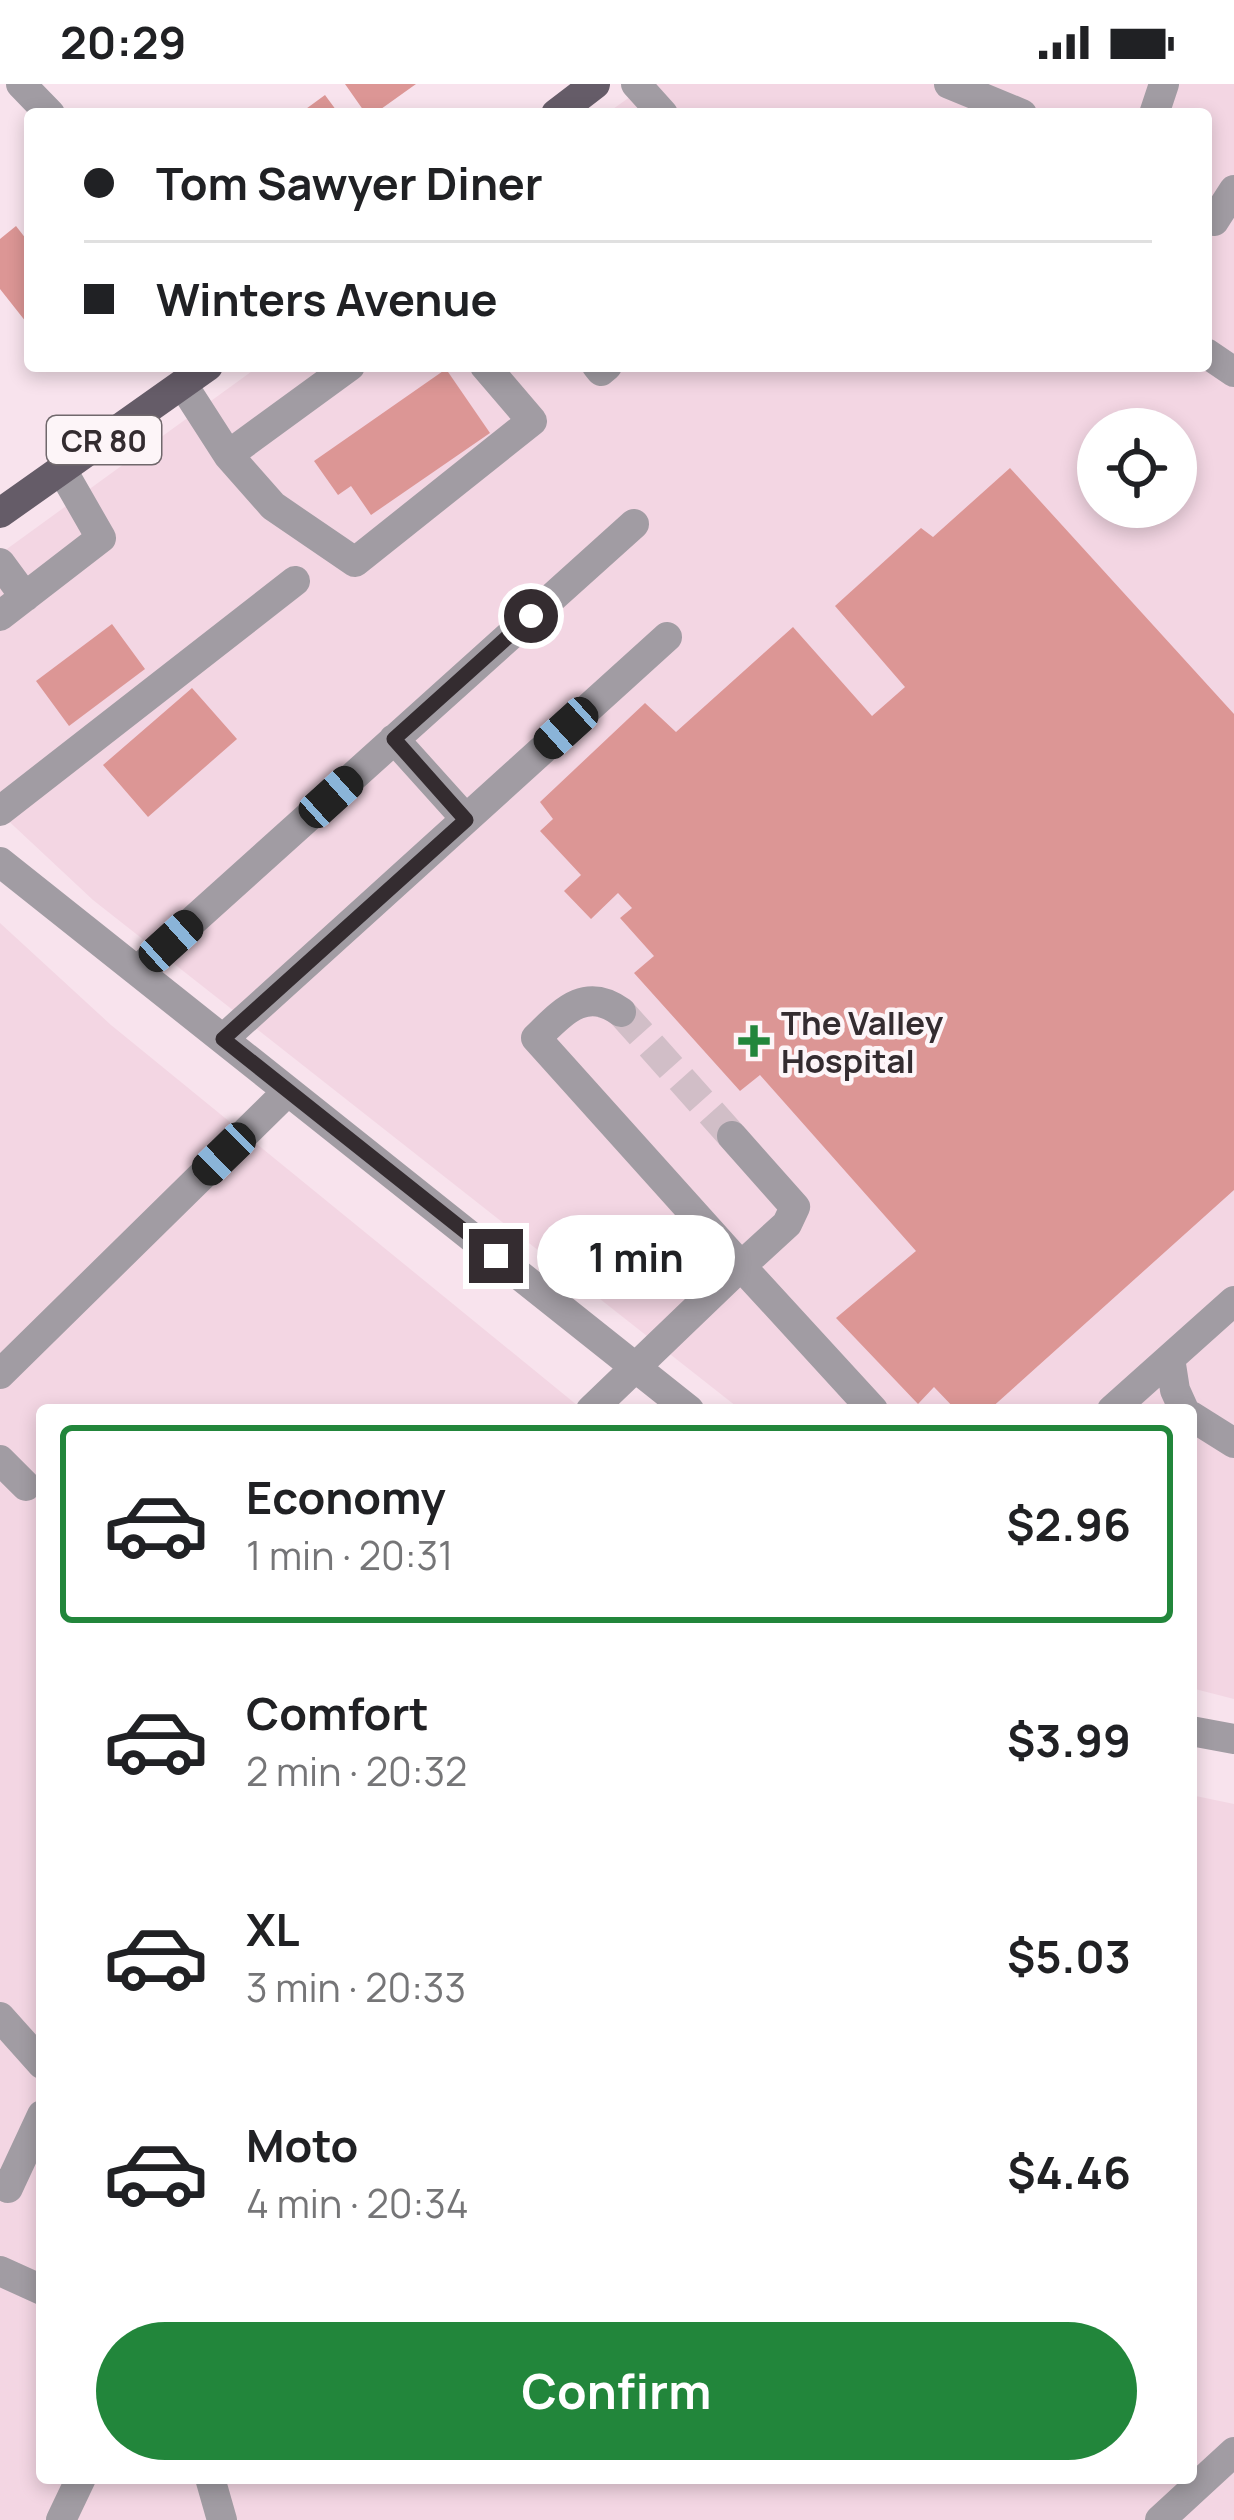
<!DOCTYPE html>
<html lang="en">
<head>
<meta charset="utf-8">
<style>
	:root { --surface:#fff; --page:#f2f2f2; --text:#202124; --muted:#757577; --line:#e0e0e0; --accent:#22863b }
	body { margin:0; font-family:Manrope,sans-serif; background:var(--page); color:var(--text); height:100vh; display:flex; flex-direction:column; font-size:45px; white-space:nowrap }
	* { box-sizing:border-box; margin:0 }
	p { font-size:39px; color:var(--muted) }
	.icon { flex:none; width:66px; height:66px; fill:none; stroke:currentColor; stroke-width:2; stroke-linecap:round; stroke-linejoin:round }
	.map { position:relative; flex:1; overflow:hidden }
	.sheet { position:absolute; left:36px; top:1320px; width:1161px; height:1080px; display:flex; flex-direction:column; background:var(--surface); border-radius:12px; box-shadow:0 6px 18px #0003 }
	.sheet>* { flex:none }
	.guide { position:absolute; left:24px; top:24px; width:1188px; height:264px; border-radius:12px; box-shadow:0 6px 18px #0003; display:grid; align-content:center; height:264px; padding:0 60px; background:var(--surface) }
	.buttons { position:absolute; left:1077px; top:324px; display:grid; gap:24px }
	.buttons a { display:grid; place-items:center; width:120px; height:120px; border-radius:50%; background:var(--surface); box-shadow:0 6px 18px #0003; font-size:60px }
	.end { position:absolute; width:54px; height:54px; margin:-27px; border:15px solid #342c30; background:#fff; box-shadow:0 0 0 6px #fff }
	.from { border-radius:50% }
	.bubble { position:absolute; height:84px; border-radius:42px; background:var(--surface); box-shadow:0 6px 18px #0003; font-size:39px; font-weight:700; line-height:84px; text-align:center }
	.car { position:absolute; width:36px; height:72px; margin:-36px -18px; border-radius:15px; box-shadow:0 0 9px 3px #0007; background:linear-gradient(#222 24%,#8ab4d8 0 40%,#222 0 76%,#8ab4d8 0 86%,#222 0) }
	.guide b { display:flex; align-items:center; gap:42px; height:114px; font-size:45px }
	.guide b+b { border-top:3px solid var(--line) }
	.guide i { width:30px; height:30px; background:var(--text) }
	ul { padding:21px 0 0; list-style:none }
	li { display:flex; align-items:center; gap:36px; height:198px; margin:0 24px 18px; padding:0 36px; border:6px solid transparent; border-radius:12px }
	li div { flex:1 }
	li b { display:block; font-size:45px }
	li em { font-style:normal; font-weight:700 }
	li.current { border-color:var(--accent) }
	li>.icon { width:108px; height:108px; stroke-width:1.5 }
	.button { display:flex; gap:24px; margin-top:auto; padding:24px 60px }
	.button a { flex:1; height:138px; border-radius:72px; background:var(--accent); color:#fff; font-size:48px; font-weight:700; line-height:138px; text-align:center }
	.status { display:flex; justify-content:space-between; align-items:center; height:84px; padding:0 60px; background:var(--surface); direction:ltr }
	.status svg { height:33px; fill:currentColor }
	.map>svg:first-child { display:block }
</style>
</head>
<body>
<div class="status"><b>20:29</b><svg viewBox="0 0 49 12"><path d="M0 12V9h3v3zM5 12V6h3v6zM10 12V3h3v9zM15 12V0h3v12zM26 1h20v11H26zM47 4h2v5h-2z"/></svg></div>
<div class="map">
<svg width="1234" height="2436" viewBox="0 0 1234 2436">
	<rect width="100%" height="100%" fill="#f8e3ed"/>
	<!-- built -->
	<path fill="#f3d6e3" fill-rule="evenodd" d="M648,0H1234V1615L1191,1604V1326H741L93,816L0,729V470L259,282H1206V30H606ZM1098,345H1176V423H1098Z
		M0,839L111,941L583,1326H42V2394H1191V1711L1234,1720V2436H0Z"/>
	<!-- building -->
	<path fill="#dc9695" d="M345,0H416L374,30H366Z
		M325,11L339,30H299Z
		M16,142L30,160V243L0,205V155Z
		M446,285L490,349L371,431L351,402L338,411L314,377Z
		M1010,384L1234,630V1106L989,1326H956L934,1303L918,1320L836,1234L916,1167L760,991L740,1007L634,889L654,872L620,834L632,824L618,809L591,835L564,807L581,791L540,747L553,735L540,718L645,619L676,648L793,543L872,632L905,603L835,522L921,444L933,453Z
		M112,540L145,585L69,642L36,597Z
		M192,604L237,655L148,733L103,681Z"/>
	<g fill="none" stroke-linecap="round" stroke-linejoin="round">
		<!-- minor-tunnel -->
		<path stroke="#d1bec7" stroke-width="30" stroke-dasharray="30 15" stroke-linecap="butt" d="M621,928L732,1052"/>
		<!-- minor -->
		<path stroke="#a19ca3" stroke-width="30" d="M21,0L50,30
			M636,0L663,30
			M949,0L1022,30
			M1154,30L1164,0
			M1206,130L1214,137L1234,106
			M1206,269L1234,288
			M597,282L601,287L607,282
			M183,301L228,371L273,422L355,478L532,337L485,282
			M228,371L350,282
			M0,479L25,513
			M0,532L101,454L62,386
			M394,655L466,735
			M0,727L295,497
			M0,778L689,1326
			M137,887L634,440
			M223,955L667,553
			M732,1052L795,1123L787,1140L741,1182L873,1326
			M1170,1274L1175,1306L1184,1326
			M0,1290L288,1007
			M591,1326L741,1182L536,954C563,928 585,902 621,928
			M1112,1326L1234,1217
			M1191,1332L1234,1359
			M0,1376L26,1402
			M1191,1647L1234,1655
			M0,1933L42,1980
			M0,2100L8,2104L42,2031
			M0,2187L42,2206
			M210,2394L222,2436
			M61,2436L81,2394
			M1160,2436L1234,2368"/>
		<!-- major -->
		<path stroke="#655c68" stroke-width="30" d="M556,30L595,0
			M0,429L208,282"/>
	</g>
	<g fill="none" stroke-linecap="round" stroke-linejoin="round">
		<!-- route -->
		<path stroke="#342c30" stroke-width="15" d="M496,1172L223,955L466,736L394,655L531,532"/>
	</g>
	<!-- markers -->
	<path fill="#22863b" stroke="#fdf5f8" stroke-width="4.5" d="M748 939h12v12h12v12h-12v12h-12v-12h-12v-12h12z"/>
	<g text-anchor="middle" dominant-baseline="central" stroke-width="9" stroke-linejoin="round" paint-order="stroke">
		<!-- shield labels -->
		<rect fill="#fdf5f8" stroke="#70686c" stroke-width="3" x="47" y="332" width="114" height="48" rx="9"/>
		<g font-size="30" font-weight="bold" fill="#342c30">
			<text x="104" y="356">CR 80</text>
		</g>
		<!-- poi labels -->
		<g font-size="33" font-weight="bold" fill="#342c30" stroke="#fdf5f8" text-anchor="start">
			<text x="781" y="938">The Valley<tspan x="781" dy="38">Hospital</tspan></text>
		</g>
	</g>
</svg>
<div class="buttons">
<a><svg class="icon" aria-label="locate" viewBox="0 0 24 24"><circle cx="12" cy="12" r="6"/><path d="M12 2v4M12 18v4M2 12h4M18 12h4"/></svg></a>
</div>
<i class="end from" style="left:531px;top:532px"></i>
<i class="end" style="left:496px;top:1172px"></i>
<div class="bubble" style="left:537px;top:1131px;width:198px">1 min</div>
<i class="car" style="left:566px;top:644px;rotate:228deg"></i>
<i class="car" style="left:331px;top:713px;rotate:48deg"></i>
<i class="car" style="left:171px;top:857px;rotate:48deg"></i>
<i class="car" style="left:224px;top:1070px;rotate:226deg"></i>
<div class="guide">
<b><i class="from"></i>Tom Sawyer Diner</b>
<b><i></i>Winters Avenue</b>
</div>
<section class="sheet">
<ul>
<li class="current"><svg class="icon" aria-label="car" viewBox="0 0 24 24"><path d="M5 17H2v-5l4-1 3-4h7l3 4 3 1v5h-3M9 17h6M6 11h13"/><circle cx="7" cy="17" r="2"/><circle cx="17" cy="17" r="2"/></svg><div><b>Economy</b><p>1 min · 20:31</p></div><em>$2.96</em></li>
<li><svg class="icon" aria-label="car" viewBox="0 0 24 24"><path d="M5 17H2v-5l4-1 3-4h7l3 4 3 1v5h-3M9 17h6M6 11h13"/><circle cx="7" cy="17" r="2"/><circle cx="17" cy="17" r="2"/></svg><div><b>Comfort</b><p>2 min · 20:32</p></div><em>$3.99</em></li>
<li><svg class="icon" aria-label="car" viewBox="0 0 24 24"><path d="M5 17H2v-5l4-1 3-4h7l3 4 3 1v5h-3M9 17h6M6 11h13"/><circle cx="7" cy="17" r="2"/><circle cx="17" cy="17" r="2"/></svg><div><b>XL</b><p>3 min · 20:33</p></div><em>$5.03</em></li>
<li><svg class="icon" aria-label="car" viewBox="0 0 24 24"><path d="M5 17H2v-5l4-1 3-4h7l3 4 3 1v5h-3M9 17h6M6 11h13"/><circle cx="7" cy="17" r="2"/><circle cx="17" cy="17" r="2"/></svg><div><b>Moto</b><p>4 min · 20:34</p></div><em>$4.46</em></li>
</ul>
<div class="button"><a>Confirm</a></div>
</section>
</div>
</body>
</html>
